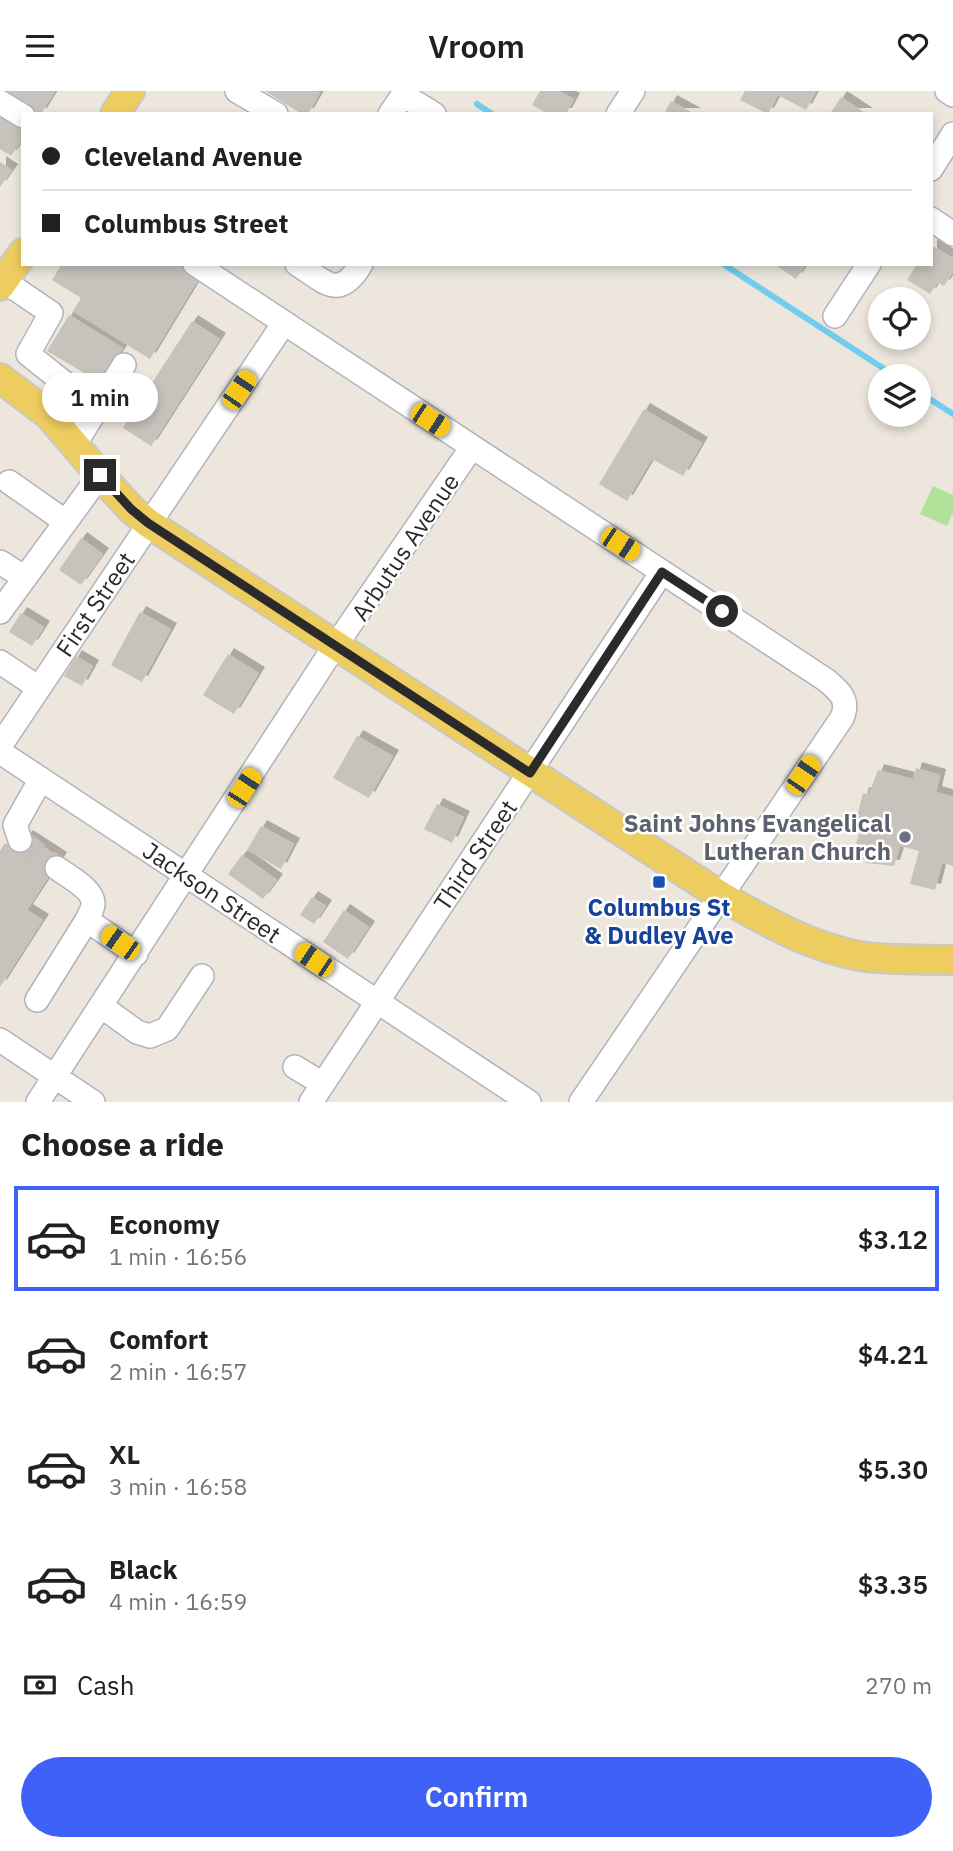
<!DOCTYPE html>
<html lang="en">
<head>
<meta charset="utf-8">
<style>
	:root { --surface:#fff; --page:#f6f6f6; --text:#202124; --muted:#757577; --line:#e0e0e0; --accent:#3f61f7 }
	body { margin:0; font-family:"IBM Plex Sans",sans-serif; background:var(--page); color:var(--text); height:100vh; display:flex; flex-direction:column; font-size:26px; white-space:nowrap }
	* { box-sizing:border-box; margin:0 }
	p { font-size:23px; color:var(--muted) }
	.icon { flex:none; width:38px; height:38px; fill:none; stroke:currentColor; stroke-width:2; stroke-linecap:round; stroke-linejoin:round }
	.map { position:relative; height:1011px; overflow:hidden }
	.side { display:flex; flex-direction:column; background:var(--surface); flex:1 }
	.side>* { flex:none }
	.top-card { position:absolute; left:21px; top:21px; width:912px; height:154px; border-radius:0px; box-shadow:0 4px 10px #0003; display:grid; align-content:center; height:154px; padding:0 21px; background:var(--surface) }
	.controls { position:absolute; left:868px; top:196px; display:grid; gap:14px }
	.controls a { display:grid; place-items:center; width:63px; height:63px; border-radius:50%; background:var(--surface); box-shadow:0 4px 10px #0003; font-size:35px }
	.end { position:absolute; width:32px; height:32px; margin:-16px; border:9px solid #2a2a2a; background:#fff; box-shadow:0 0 0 4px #fff }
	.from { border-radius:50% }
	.bubble { position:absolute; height:49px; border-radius:24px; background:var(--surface); box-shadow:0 4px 10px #0003; font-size:23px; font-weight:600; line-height:49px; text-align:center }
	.car { position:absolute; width:21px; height:42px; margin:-21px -10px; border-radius:9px; box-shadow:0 0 5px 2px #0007; background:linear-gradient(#f5c518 24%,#345 0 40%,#f5c518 0 76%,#345 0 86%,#f5c518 0) }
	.top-card b { display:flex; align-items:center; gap:24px; height:66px; font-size:26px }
	.top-card b+b { border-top:2px solid var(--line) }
	.top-card i { width:18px; height:18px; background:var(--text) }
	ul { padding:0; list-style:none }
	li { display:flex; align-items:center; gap:21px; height:105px; margin:0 14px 10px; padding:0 7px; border:4px solid transparent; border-radius:0px }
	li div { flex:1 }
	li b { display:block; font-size:26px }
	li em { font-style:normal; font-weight:600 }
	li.active { border-color:var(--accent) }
	li>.icon { width:63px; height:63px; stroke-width:1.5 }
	h2 { padding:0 21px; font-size:32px; line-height:84px }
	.pay { display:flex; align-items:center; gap:18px; height:77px; padding:0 21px; font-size:26px }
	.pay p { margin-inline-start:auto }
	.button { display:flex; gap:14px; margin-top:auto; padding:14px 21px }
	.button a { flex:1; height:80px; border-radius:42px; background:var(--accent); color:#fff; font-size:28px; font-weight:600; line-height:80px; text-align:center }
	header { display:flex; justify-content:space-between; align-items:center; height:91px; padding:0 21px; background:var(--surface); font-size:32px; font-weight:600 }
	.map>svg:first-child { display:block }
</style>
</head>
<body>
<header><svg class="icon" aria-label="menu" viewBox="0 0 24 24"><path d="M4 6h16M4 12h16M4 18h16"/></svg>Vroom<svg class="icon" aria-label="heart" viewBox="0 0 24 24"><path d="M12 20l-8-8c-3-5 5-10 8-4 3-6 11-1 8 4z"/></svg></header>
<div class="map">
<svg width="953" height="1011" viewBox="0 0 953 1011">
	<defs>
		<filter id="shadow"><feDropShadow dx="6" dy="-6" stdDeviation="0" flood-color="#0004"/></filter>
	</defs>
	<rect width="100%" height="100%" fill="#ece6dd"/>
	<!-- green -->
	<path fill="#b2e29a" d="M933,395L953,404V422L947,435L920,423Z"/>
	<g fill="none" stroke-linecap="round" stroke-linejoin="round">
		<!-- stream -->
		<path stroke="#71cced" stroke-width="6" d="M477,13L492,23
			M723,173L895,285
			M919,301L953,323"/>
	</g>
	<!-- building -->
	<path fill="#c8c2bc" filter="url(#shadow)" d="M0,0H55L41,23H35Z
		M265,0H317L320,2L308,23H302Z
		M540,0H559L574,8L566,23H548L532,14Z
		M745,0H816L806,19L778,4L768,23L740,9Z
		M841,6L867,23H830Z
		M671,10L695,23H664Z
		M0,22L23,37V48L11,65L0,58Z
		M0,71L12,79L0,96Z
		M931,154L953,167V181L944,195L938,191L930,203L907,189L917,173H931Z
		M62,173H176L199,187L150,268L73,220L81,207L52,189Z
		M774,173H806L796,188Z
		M69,224L123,257L101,292L47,260Z
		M880,225V244L872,240Z
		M192,230L220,248L151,355L123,337Z
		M885,247H906L901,256Z
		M644,318L702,352L683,385L652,368L627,410L599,393Z
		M81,447L103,463L81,494L59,479Z
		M140,521L171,538L142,591L111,574Z
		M21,522L44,536L32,555L9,541Z
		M228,563L259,582L234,623L203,604Z
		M76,565L93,575L82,595L64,585Z
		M357,645L393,665L369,707L333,687Z
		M916,677L940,684L936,701L953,706V775L942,772L935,799L910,793L919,760L900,755L894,775L866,772L867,769L853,766L860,738L854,737L863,702L869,703L878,679L913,688Z
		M437,713L464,726L452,752L424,738Z
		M261,735L294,753L281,778L247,759Z
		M27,745L61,767L27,819L43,829L0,896V760L5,752L17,760Z
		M242,764L277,789L263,808L228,783Z
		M312,806L326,815L314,833L300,824Z
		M344,819L369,836L348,868L323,851Z"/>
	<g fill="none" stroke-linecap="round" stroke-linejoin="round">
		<!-- minor-tunnel -->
		<path stroke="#c5c0b9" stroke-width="23" stroke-dasharray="23 11" stroke-linecap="butt" d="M20,749L57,777"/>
		<!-- minor casing -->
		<g stroke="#b0b3be" stroke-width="26">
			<path id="minor" d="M237,0L276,23
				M947,0L953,4
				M0,11L23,25
				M390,23L403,4L434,23
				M618,23L633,0
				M931,78L953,43
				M931,128L953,143
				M195,173L826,589C839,600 850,608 842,627L581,1011
				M297,173C325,191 339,210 361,173
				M4,190L51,222L28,263L97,318
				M835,225L869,173
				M75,353L124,274
				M9,391L66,431
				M0,471L25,487
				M0,521L100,384
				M0,571L39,597
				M0,655L284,232
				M0,661L529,1011
				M20,749L15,734L41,688
				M57,777C67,785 94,798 93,813C93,818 89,824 87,829
				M37,909L87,829L136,863
				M101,915L137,941L150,945L167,938L202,885
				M0,949L93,1011
				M295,976L323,993
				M38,1011L325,570L472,356
				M311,1011L662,481"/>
		</g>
		<!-- major casing -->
		<g stroke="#c8c8c8" stroke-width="32">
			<path id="major" d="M115,23L130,0
				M0,195L23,162
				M0,287L49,324L100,384L131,418L148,432L721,805C765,830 810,856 860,865C890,870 923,868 953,869"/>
		</g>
		<!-- minor -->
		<use href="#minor" stroke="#fff" stroke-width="23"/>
		<!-- major -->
		<use href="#major" stroke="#eecd60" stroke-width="28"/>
	</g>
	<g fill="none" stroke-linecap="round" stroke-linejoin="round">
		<!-- route -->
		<path stroke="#2a2a2a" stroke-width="9" d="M100,384L131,418L148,432L530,682L662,481L722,520"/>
	</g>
	<!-- markers -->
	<circle fill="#6b7280" stroke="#fff" stroke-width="2.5" cx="905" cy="746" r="7"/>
	<rect fill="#1a4fb4" stroke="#fff" stroke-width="2.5" x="652" y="784" width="14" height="14" rx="3.5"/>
	<g text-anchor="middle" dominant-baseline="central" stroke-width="5" stroke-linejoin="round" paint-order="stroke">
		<!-- street labels -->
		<g font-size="24" fill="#2a2a2a" stroke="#fff">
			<text transform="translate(405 456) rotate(-56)">Arbutus Avenue</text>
			<text transform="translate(95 513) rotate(-56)">First Street</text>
			<text transform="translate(475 764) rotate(-56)">Third Street</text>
			<text transform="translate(212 801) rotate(34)">Jackson Street</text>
		</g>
		<!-- worship labels -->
		<g font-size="24" font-weight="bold" fill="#5b616d" stroke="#fff" text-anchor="end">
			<text x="891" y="732">Saint Johns Evangelical<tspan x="891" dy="28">Lutheran Church</tspan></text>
		</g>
		<!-- transit labels -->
		<g font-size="24" font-weight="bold" fill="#164399" stroke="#fff">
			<text x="659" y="816">Columbus St<tspan x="659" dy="28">&amp; Dudley Ave</tspan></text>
		</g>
	</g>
</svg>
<div class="controls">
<a><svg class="icon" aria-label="locate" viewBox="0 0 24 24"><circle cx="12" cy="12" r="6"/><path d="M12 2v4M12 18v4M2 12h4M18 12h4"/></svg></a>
<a><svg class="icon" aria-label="layers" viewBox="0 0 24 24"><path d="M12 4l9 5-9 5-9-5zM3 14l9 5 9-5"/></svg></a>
</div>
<i class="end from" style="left:722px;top:520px"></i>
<i class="end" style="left:100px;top:384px"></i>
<div class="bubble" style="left:42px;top:282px;width:116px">1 min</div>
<i class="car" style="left:239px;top:299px;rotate:34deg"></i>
<i class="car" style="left:430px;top:329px;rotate:123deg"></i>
<i class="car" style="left:620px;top:453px;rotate:123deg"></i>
<i class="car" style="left:803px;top:684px;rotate:34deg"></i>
<i class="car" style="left:244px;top:697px;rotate:33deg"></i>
<i class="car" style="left:120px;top:852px;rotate:305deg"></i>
<i class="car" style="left:314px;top:869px;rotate:304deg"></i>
<div class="top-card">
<b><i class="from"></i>Cleveland Avenue</b>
<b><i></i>Columbus Street</b>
</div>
</div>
<section class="side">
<h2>Choose a ride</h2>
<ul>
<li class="active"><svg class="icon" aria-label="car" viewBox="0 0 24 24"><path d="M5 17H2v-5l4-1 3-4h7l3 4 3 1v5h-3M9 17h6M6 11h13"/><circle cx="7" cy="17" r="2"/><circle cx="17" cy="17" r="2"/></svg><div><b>Economy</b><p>1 min · 16:56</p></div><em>$3.12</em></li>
<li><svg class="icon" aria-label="car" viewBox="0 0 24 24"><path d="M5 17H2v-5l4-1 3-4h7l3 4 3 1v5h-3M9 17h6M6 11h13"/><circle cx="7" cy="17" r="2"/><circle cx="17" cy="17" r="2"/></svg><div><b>Comfort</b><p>2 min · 16:57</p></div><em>$4.21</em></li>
<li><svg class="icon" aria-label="car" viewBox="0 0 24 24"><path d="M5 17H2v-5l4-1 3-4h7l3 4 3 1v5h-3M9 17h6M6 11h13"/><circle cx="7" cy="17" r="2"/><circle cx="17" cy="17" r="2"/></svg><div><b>XL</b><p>3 min · 16:58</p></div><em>$5.30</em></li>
<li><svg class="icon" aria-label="car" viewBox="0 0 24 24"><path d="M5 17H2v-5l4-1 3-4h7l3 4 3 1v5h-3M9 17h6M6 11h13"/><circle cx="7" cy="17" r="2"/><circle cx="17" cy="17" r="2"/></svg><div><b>Black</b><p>4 min · 16:59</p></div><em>$3.35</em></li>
</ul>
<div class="pay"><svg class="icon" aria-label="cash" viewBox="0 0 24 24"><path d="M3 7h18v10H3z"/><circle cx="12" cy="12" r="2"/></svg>Cash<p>270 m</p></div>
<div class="button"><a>Confirm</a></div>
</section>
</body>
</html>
